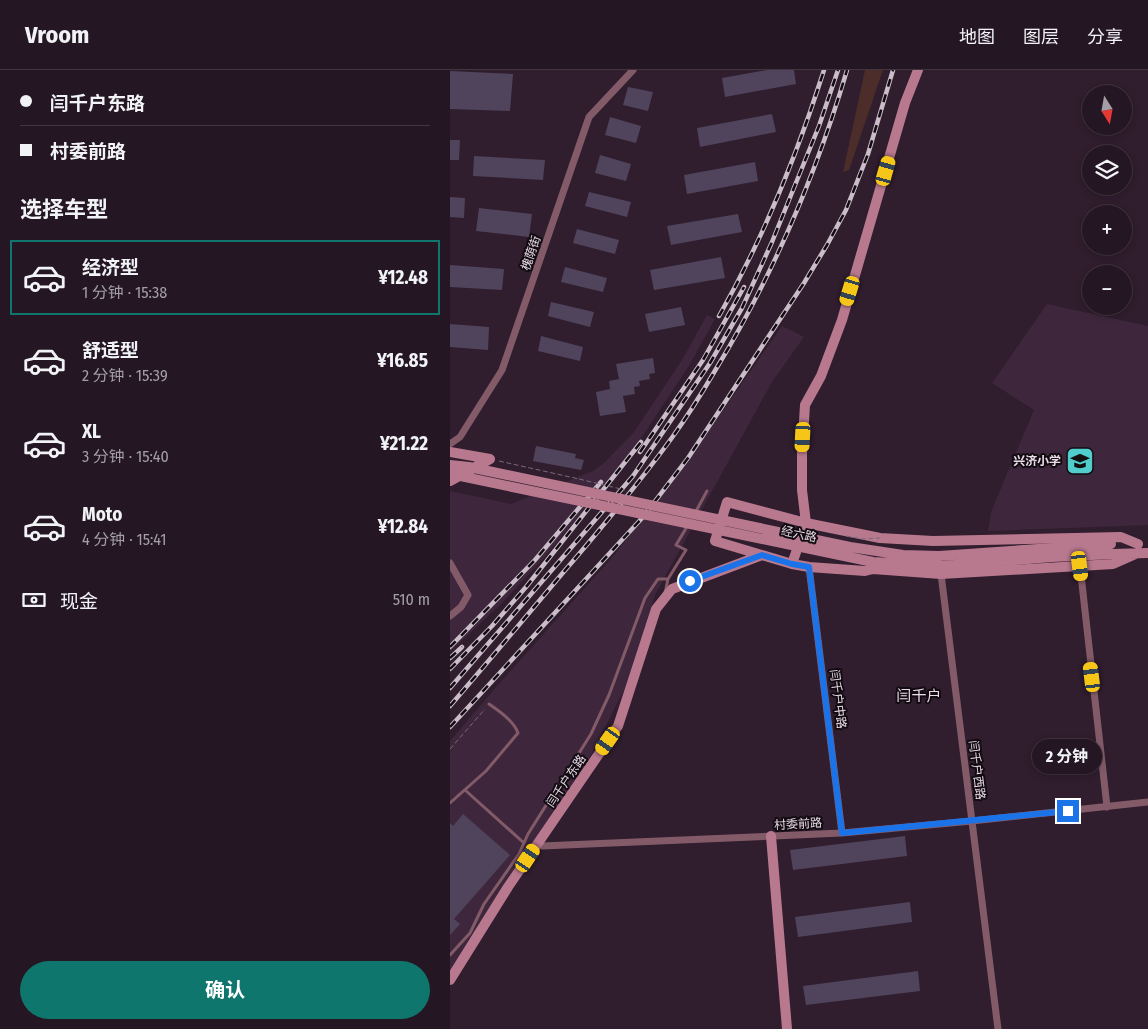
<!DOCTYPE html>
<html lang="zh">
<head>
<meta charset="utf-8">
<style>
	:root { --surface:#241622; --page:#30232f; --text:#f1f3f6; --muted:#a39fa5; --line:#413540; --accent:#0f766e }
	body { margin:0; font-family:"Fira Sans Condensed","Noto Sans SC",sans-serif; background:var(--page); color:var(--text); height:100vh; display:flex; flex-direction:column; font-size:19px; white-space:nowrap }
	* { box-sizing:border-box; margin:0 }
	p { font-size:16px; color:var(--muted) }
	.icon { flex:none; width:28px; height:28px; fill:none; stroke:currentColor; stroke-width:2; stroke-linecap:round; stroke-linejoin:round }
	.map { position:relative; flex:1; overflow:hidden }
	.drawer { display:flex; flex-direction:column; background:var(--surface); width:450px }
	.drawer>* { flex:none }
	.guide { display:grid; align-content:center; height:110px; padding:0 20px; background:var(--surface) }
	.needle { width:32px; rotate:169deg }
	.controls { position:absolute; left:632px; top:15px; display:grid; gap:10px }
	.controls a { display:grid; place-items:center; width:50px; height:50px; border-radius:50%; background:var(--surface); box-shadow:0 2px 8px #0003,0 0 0 1px var(--line); font-size:25px }
	.end { position:absolute; width:22px; height:22px; margin:-11px; border:6px solid #1a73e8; background:#fff; box-shadow:0 0 0 2px #fff }
	.from { border-radius:50% }
	.bubble { position:absolute; height:35px; border-radius:18px; background:var(--surface); box-shadow:0 2px 8px #0003,0 0 0 1px var(--line); font-size:16px; font-weight:700; line-height:35px; text-align:center }
	.car { position:absolute; width:15px; height:30px; margin:-15px -8px; border-radius:6px; box-shadow:0 0 4px 1px #0007; background:linear-gradient(#f5c518 24%,#345 0 40%,#f5c518 0 76%,#345 0 86%,#f5c518 0) }
	.guide b { display:flex; align-items:center; gap:18px; height:48px; font-size:19px }
	.guide b+b { border-top:1px solid var(--line) }
	.guide i { width:12px; height:12px; background:var(--text) }
	ul { padding:0; list-style:none }
	li { display:flex; align-items:center; gap:15px; height:75px; margin:0 10px 8px; padding:0 10px; border:2px solid transparent; border-radius:0px }
	li div { flex:1 }
	li b { display:block; font-size:19px }
	li em { font-style:normal; font-weight:700 }
	li.selected { border-color:var(--accent) }
	li>.icon { width:45px; height:45px; stroke-width:1.5 }
	h2 { padding:0 20px; font-size:22px; line-height:60px }
	.pay { display:flex; align-items:center; gap:12px; height:55px; padding:0 20px; font-size:19px }
	.pay p { margin-inline-start:auto }
	.button { display:flex; gap:10px; margin-top:auto; padding:10px 20px }
	.button a { flex:1; height:58px; border-radius:30px; background:var(--accent); color:#fff; font-size:20px; font-weight:700; line-height:58px; text-align:center }
	header { display:flex; align-items:center; gap:30px; box-sizing:border-box; height:70px; padding:0 25px; background:var(--surface); border-bottom:1px solid var(--line) }
	header strong { font-size:24px }
	nav { display:flex; gap:28px; margin-inline-start:auto; font-size:18px }
	main { display:flex; flex:1; min-height:0 }
	.map>svg:first-child { display:block }
</style>
</head>
<body>
<header>
<strong>Vroom</strong>
<nav><a>地图</a><a>图层</a><a>分享</a></nav>
</header>
<main>
<section class="drawer">
<div class="guide">
<b><i class="from"></i>闫千户东路</b>
<b><i></i>村委前路</b>
</div>
<h2>选择车型</h2>
<ul>
<li class="selected"><svg class="icon" aria-label="car" viewBox="0 0 24 24"><path d="M5 17H2v-5l4-1 3-4h7l3 4 3 1v5h-3M9 17h6M6 11h13"/><circle cx="7" cy="17" r="2"/><circle cx="17" cy="17" r="2"/></svg><div><b>经济型</b><p>1 分钟 · 15:38</p></div><em>¥12.48</em></li>
<li><svg class="icon" aria-label="car" viewBox="0 0 24 24"><path d="M5 17H2v-5l4-1 3-4h7l3 4 3 1v5h-3M9 17h6M6 11h13"/><circle cx="7" cy="17" r="2"/><circle cx="17" cy="17" r="2"/></svg><div><b>舒适型</b><p>2 分钟 · 15:39</p></div><em>¥16.85</em></li>
<li><svg class="icon" aria-label="car" viewBox="0 0 24 24"><path d="M5 17H2v-5l4-1 3-4h7l3 4 3 1v5h-3M9 17h6M6 11h13"/><circle cx="7" cy="17" r="2"/><circle cx="17" cy="17" r="2"/></svg><div><b>XL</b><p>3 分钟 · 15:40</p></div><em>¥21.22</em></li>
<li><svg class="icon" aria-label="car" viewBox="0 0 24 24"><path d="M5 17H2v-5l4-1 3-4h7l3 4 3 1v5h-3M9 17h6M6 11h13"/><circle cx="7" cy="17" r="2"/><circle cx="17" cy="17" r="2"/></svg><div><b>Moto</b><p>4 分钟 · 15:41</p></div><em>¥12.84</em></li>
</ul>
<div class="pay"><svg class="icon" aria-label="cash" viewBox="0 0 24 24"><path d="M3 7h18v10H3z"/><circle cx="12" cy="12" r="2"/></svg>现金<p>510 m</p></div>
<div class="button"><a>确认</a></div>
</section>
<div class="map">
<svg width="698" height="959" viewBox="0 0 698 959">
	<rect width="100%" height="100%" fill="#301d2e"/>
	<!-- built -->
	<path fill="#3e273c" d="M597,234L698,256V455L538,461L541,442L584,340L542,313Z
		M257,245L265,249L240,294L182,382L93,489L52,533L0,582V421L61,434L143,401L154,393L184,362L232,290Z
		M332,256L354,267L322,312L205,525L175,618L141,685L70,792L0,901V671L47,616L159,491L220,416Z"/>
	<!-- green -->
	<path fill="#4c2d2a" d="M415,0H433L399,100L393,102Z"/>
	<!-- building -->
	<path fill="#4f445c" d="M317,0H344L346,14L275,27L272,8Z
		M0,1L63,4L60,41L0,39Z
		M178,17L203,22L198,41L173,35Z
		M322,44L326,62L250,77L247,58Z
		M160,47L191,56L186,73L155,65Z
		M0,70H10L9,90H0Z
		M150,85L181,94L176,111L145,103Z
		M24,86L95,90L93,110L23,106Z
		M305,92L308,111L237,124L234,105Z
		M139,122L181,132L177,147L135,136Z
		M0,127L15,128L14,148L0,147Z
		M29,138L82,144L79,167L26,161Z
		M288,144L292,162L221,175L217,156Z
		M127,159L169,170L165,184L123,173Z
		M271,187L275,208L204,220L200,200Z
		M0,195L54,199L52,220L0,217Z
		M115,197L157,208L153,222L111,212Z
		M101,232L144,242L140,257L98,246Z
		M231,237L235,255L199,262L195,244Z
		M0,254L39,257L38,280L0,277Z
		M91,266L133,277L130,291L88,281Z
		M203,288L205,303L199,304L200,309L189,311L190,316L184,317L185,324L173,326L176,342L150,346L146,322L160,319L159,311L169,309L166,294Z
		M86,376L126,384L125,388L134,390L131,400L83,391Z
		M13,744L60,785L4,849L10,854L0,865V753L3,756Z
		M455,766L457,786L343,800L340,780Z
		M460,832L462,852L348,867L345,847Z
		M468,901L470,921L356,935L353,916Z"/>
	<g fill="none" stroke-linecap="round" stroke-linejoin="round">
		<!-- path -->
		<path stroke="#7a6978" stroke-width="1" stroke-dasharray="5 2.5" stroke-linecap="butt" d="M49,391L129,409
			M0,679L35,639"/>
		<!-- lane -->
		<path stroke="#835b68" stroke-width="3" d="M245,443L257,421
			M215,523L218,509
			M15,720L74,773
			M0,733L36,701L68,663C64,651 49,641 39,634
			M0,885L20,863L34,834L69,784L78,764L141,664L159,625L195,528L208,509H218L236,480L226,475L238,455"/>
		<!-- street -->
		<path stroke="#835b68" stroke-width="7" d="M0,374L10,367L52,300L139,47L183,0
			M0,493L18,525L11,537L0,546
			M630,496L657,737
			M359,497L392,763
			M491,504L548,959
			M88,773L92,776L392,763L522,751L698,732"/>
		<!-- secondary -->
		<path stroke="#b8798e" stroke-width="10" d="M468,0L455,33L392,250L371,306L355,335L352,384V420L356,453L277,432L265,471L342,494L359,497L415,501L423,499L491,504L663,494L688,483
			M0,382L40,389
			M0,411L40,389
			M662,484L698,483
			M342,494L356,453L430,468L483,471L671,467L688,474
			M321,766L337,959
			M0,910L58,817L168,656L206,539L222,519L312,485"/>
		<!-- rail casing -->
		<g stroke="#cabcc8" stroke-width="4.5">
			<path id="rail" d="M269,246C313,169 347,85 374,0
				M190,382L253,290L294,217
				M0,577L85,490L151,412
				M0,588L12,577
				M0,599L42,556L76,517L191,372
				M0,618L183,406L260,293L292,238L322,172L369,56L388,0
				M0,636C37,593 74,549 111,505C149,461 186,417 221,369C237,347 252,323 266,299C323,205 366,105 397,0
				M0,657L193,447L238,388L354,213L377,175L396,140L418,84L443,0"/>
		</g>
		<!-- rail -->
		<use href="#rail" stroke="#130b12" stroke-width="2.5" stroke-dasharray="8" stroke-linecap="butt"/>
		<!-- path-bridge -->
		<path stroke="#7a6978" stroke-width="1" stroke-dasharray="5 2.5" stroke-linecap="butt" d="M129,409L175,420
			M396,466L413,469L430,468"/>
		<!-- secondary-bridge -->
		<path stroke="#b8798e" stroke-width="10" d="M0,395L19,397L400,477L453,485L489,486L661,474
			M0,404L423,492L493,496L602,487L662,484"/>
	</g>
	<g fill="none" stroke-linecap="round" stroke-linejoin="round">
		<!-- route -->
		<path stroke="#1a73e8" stroke-width="6" d="M240,511L312,485L342,494L359,497L392,763L618,741"/>
	</g>
	<!-- icons -->
	<defs>
		<g id="school-square" transform="scale(1.4375)"><rect x="-9" y="-9" width="18" height="18" rx="4" fill="#52cdcd" stroke="#130b12"/><path d="M0-5L7-2L0 1L-7-2ZM-4 1L0 2.5L4 1V4Q0 6-4 4Z" fill="#111"/></g>
	</defs>
	<g fill-rule="evenodd">
		<use href="#school-square" x="630" y="391"/>
	</g>
	<g text-anchor="middle" dominant-baseline="central" stroke-width="4" stroke-linejoin="round" paint-order="stroke">
		<!-- street labels -->
		<g font-size="12" fill="#eadde8" stroke="#130b12">
			<text transform="translate(81 183) rotate(-71)">槐荫街</text>
			<text transform="translate(349 464) rotate(12)">经六路</text>
			<text transform="translate(388 629) rotate(83)">闫千户中路</text>
			<text transform="translate(527 700) rotate(83)">闫千户西路</text>
			<text transform="translate(116 711) rotate(-56)">闫千户东路</text>
			<text transform="translate(348 754) rotate(-3)">村委前路</text>
		</g>
		<!-- poi labels -->
		<g font-size="12" font-weight="bold" fill="#eadde8" stroke="#130b12" text-anchor="end">
			<text x="611" y="391">兴济小学</text>
		</g>
		<!-- quarter labels -->
		<g font-size="15" fill="#eadde8" stroke="#130b12">
			<text x="469" y="626">闫千户</text>
		</g>
	</g>
</svg>
<div class="controls">
<a><svg class="needle" viewBox="-14 -14 28 28"><path d="M0-13l5 13h-10z" fill="#e53935"/><path d="M0 13l5-13h-10z" fill="#a39fa5"/></svg></a>
<a><svg class="icon" aria-label="layers" viewBox="0 0 24 24"><path d="M12 4l9 5-9 5-9-5zM3 14l9 5 9-5"/></svg></a>
<a>+</a>
<a>−</a>
</div>
<i class="end from" style="left:240px;top:511px"></i>
<i class="end" style="left:618px;top:741px"></i>
<div class="bubble" style="left:582px;top:669px;width:70px">2 分钟</div>
<i class="car" style="left:436px;top:101px;rotate:16deg"></i>
<i class="car" style="left:400px;top:221px;rotate:197deg"></i>
<i class="car" style="left:353px;top:367px;rotate:183deg"></i>
<i class="car" style="left:630px;top:496px;rotate:173deg"></i>
<i class="car" style="left:642px;top:607px;rotate:353deg"></i>
<i class="car" style="left:158px;top:671px;rotate:215deg"></i>
<i class="car" style="left:78px;top:788px;rotate:34deg"></i>
</div>
</main>
</body>
</html>
